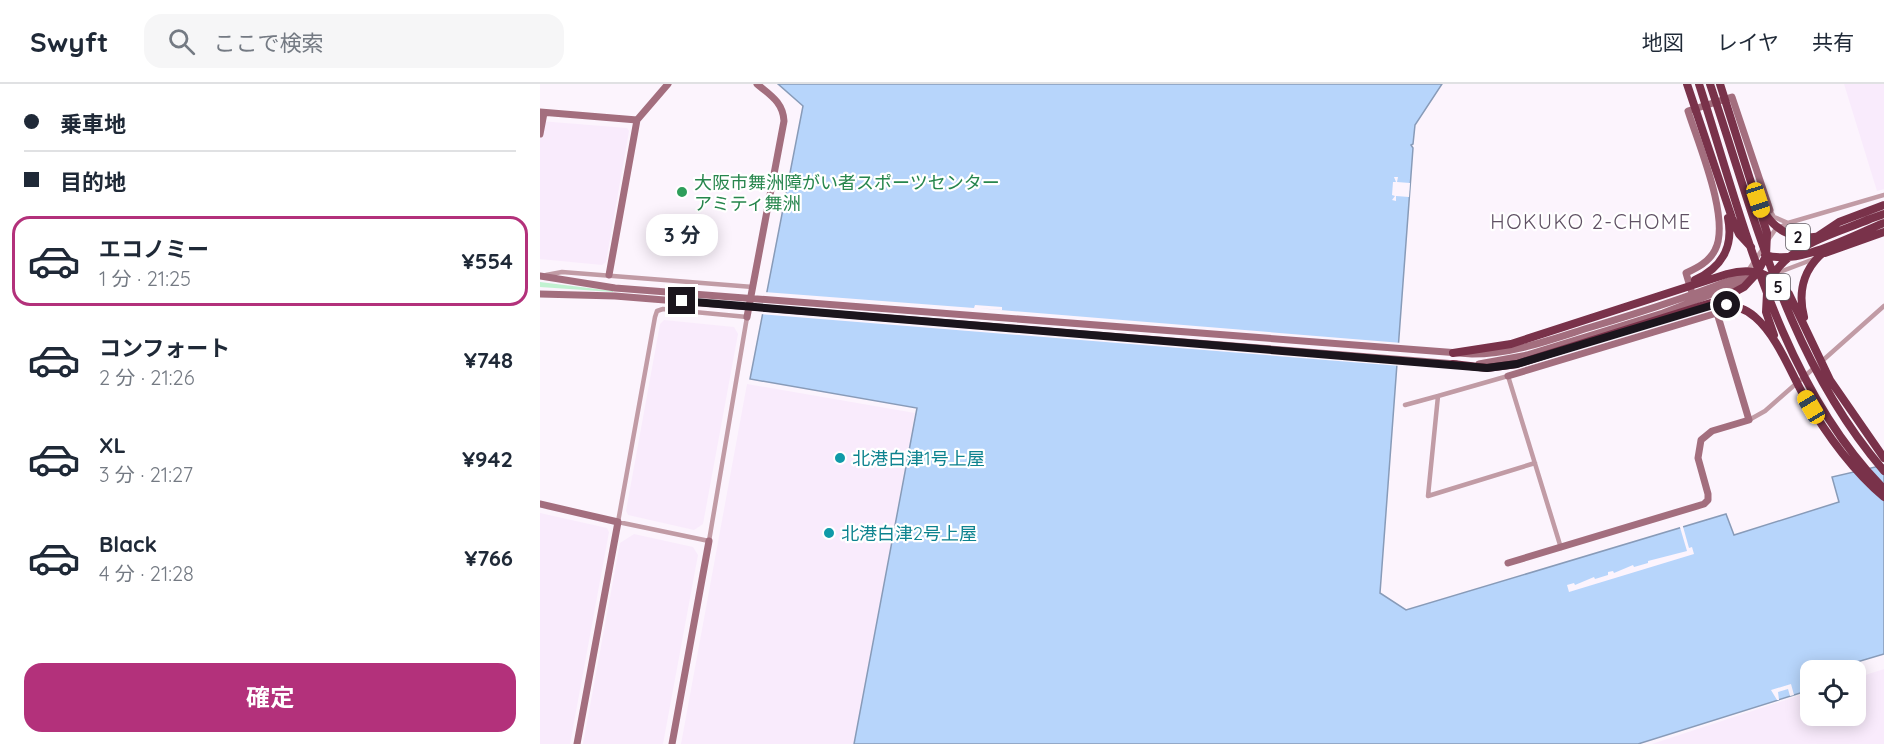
<!DOCTYPE html>
<html lang="ja">
<head>
<meta charset="utf-8">
<style>
	:root { --surface:#fff; --page:#f6f6f7; --text:#1f2937; --muted:#747a83; --line:#e0e1e3; --accent:#b3317b }
	body { margin:0; font-family:Quicksand,"Noto Sans JP",sans-serif; background:var(--page); color:var(--text); height:100vh; display:flex; flex-direction:column; font-size:22px; white-space:nowrap }
	* { box-sizing:border-box; margin:0 }
	p { font-size:20px; color:var(--muted) }
	.icon { flex:none; width:33px; height:33px; fill:none; stroke:currentColor; stroke-width:2; stroke-linecap:round; stroke-linejoin:round }
	.map { position:relative; flex:1; overflow:hidden }
	.panel { display:flex; flex-direction:column; background:var(--surface); width:540px }
	.panel>* { flex:none }
	.guide { display:grid; align-content:center; height:132px; padding:0 24px; background:var(--surface) }
	.buttons { position:absolute; left:1260px; top:576px; display:grid; gap:12px }
	.buttons a { display:grid; place-items:center; width:66px; height:66px; border-radius:12px; background:var(--surface); box-shadow:0 3px 15px #0003; font-size:30px }
	.end { position:absolute; width:27px; height:27px; margin:-14px; border:8px solid #1b151d; background:#fff; box-shadow:0 0 0 3px #fff }
	.from { border-radius:50% }
	.bubble { position:absolute; height:42px; border-radius:18px; background:var(--surface); box-shadow:0 3px 15px #0003; font-size:20px; font-weight:700; line-height:42px; text-align:center }
	.car { position:absolute; width:18px; height:36px; margin:-18px -9px; border-radius:8px; box-shadow:0 0 4px 2px #0007; background:linear-gradient(#f5c518 24%,#345 0 40%,#f5c518 0 76%,#345 0 86%,#f5c518 0) }
	.guide b { display:flex; align-items:center; gap:21px; height:57px; font-size:22px }
	.guide b+b { border-top:2px solid var(--line) }
	.guide i { width:15px; height:15px; background:var(--text) }
	ul { padding:0; list-style:none }
	li { display:flex; align-items:center; gap:18px; height:90px; margin:0 12px 9px; padding:0 12px; border:3px solid transparent; border-radius:18px }
	li div { flex:1 }
	li b { display:block; font-size:22px }
	li em { font-style:normal; font-weight:700 }
	li.active { border-color:var(--accent) }
	li>.icon { width:54px; height:54px; stroke-width:1.5 }
	.button { display:flex; gap:12px; margin-top:auto; padding:12px 24px }
	.button a { flex:1; height:69px; border-radius:18px; background:var(--accent); color:#fff; font-size:24px; font-weight:700; line-height:69px; text-align:center }
	header { display:flex; align-items:center; gap:36px; box-sizing:border-box; height:84px; padding:0 30px; background:var(--surface); border-bottom:2px solid var(--line) }
	header strong { font-size:28px }
	nav { display:flex; gap:33px; margin-inline-start:auto; font-size:21px }
	.search { width:420px; height:54px; background:var(--page); display:flex; align-items:center; gap:15px; box-sizing:border-box; padding:0 21px; border-radius:18px; color:var(--muted); font-size:22px }
	main { display:flex; flex:1; min-height:0 }
	.map>svg:first-child { display:block }
</style>
</head>
<body>
<header>
<strong>Swyft</strong>
<div class="search"><svg class="icon" aria-label="search" viewBox="0 0 24 24"><circle cx="10" cy="10" r="6"/><path d="M15 15l6 6"/></svg>ここで検索</div>
<nav><a>地図</a><a>レイヤ</a><a>共有</a></nav>
</header>
<main>
<section class="panel">
<div class="guide">
<b><i class="from"></i>乗車地</b>
<b><i></i>目的地</b>
</div>
<ul>
<li class="active"><svg class="icon" aria-label="car" viewBox="0 0 24 24"><path d="M5 17H2v-5l4-1 3-4h7l3 4 3 1v5h-3M9 17h6M6 11h13"/><circle cx="7" cy="17" r="2"/><circle cx="17" cy="17" r="2"/></svg><div><b>エコノミー</b><p>1 分 · 21:25</p></div><em>¥554</em></li>
<li><svg class="icon" aria-label="car" viewBox="0 0 24 24"><path d="M5 17H2v-5l4-1 3-4h7l3 4 3 1v5h-3M9 17h6M6 11h13"/><circle cx="7" cy="17" r="2"/><circle cx="17" cy="17" r="2"/></svg><div><b>コンフォート</b><p>2 分 · 21:26</p></div><em>¥748</em></li>
<li><svg class="icon" aria-label="car" viewBox="0 0 24 24"><path d="M5 17H2v-5l4-1 3-4h7l3 4 3 1v5h-3M9 17h6M6 11h13"/><circle cx="7" cy="17" r="2"/><circle cx="17" cy="17" r="2"/></svg><div><b>XL</b><p>3 分 · 21:27</p></div><em>¥942</em></li>
<li><svg class="icon" aria-label="car" viewBox="0 0 24 24"><path d="M5 17H2v-5l4-1 3-4h7l3 4 3 1v5h-3M9 17h6M6 11h13"/><circle cx="7" cy="17" r="2"/><circle cx="17" cy="17" r="2"/></svg><div><b>Black</b><p>4 分 · 21:28</p></div><em>¥766</em></li>
</ul>
<div class="button"><a>確定</a></div>
</section>
<div class="map">
<svg width="1344" height="660" viewBox="0 0 1344 660">
	<rect width="100%" height="100%" fill="#fcf4fd"/>
	<!-- built -->
	<path fill="#f9ebfc" d="M1304,0H1344V105L1337,107Z
		M0,37L87,44L89,47L66,178L62,181L0,175Z
		M124,236L194,243L198,250L163,440L154,446L88,431L86,427L120,240Z
		M207,300L375,329L314,660H141Z
		M0,429L67,444L69,448L30,660H0Z
		M94,450L153,463L158,471L123,660H43L80,459Z
		M1344,585V660H1112L1270,608V632H1316V594Z"/>
	<!-- green -->
	<path fill="#c1f2d1" d="M0,198L73,207V208L0,203Z"/>
	<!-- water -->
	<path fill="#b7d5fb" stroke="#889bb8" stroke-width="1.5" d="M238,0H902L875,41L873,60L871,61L873,64L840,509L866,526L1186,430L1194,451L1299,418L1292,393L1344,381V570L1290,586H1270V606L1098,660H314L377,324L210,295L263,22Z"/>
	<!-- pier -->
	<path fill="#fcf4fd" d="M854,93H858L857,98L870,99L869,113L856,112V117L852,116L855,112L852,111L853,98H856Z
		M224,208L434,224L435,221L462,223V226L436,224L862,259L860,282L220,230Z
		M1142,439L1149,464L1152,463L1154,470L1029,508L1027,501L1034,499L1035,501L1054,493L1055,495L1068,491V488L1073,487L1074,489L1093,481L1094,483L1108,479V477L1147,467L1139,440Z
		M1251,600L1254,611L1250,612L1248,605L1238,608L1239,616H1237L1231,606Z"/>
	<g fill="none" stroke-linecap="round" stroke-linejoin="round">
		<!-- street -->
		<path stroke="#c19ba5" stroke-width="4.5" d="M1230,126L1234,133L1248,139L1344,111
			M1228,156L1235,146L1248,139
			M1207,188L1224,163
			M1237,189L1274,175
			M6,191L22,188L213,203
			M123,225L207,233L169,457L78,438L115,233L117,227Z
			M1281,278L1344,222
			M865,321L898,312
			M1209,336L1225,327L1274,284
			M995,379L888,412L898,312L968,292L1021,464"/>
		<!-- secondary -->
		<path stroke="#a36e7e" stroke-width="7" d="M0,28L97,36
			M0,50L4,29
			M69,191L97,36L128,0
			M0,192L75,204L932,270C972,270 1010,256 1048,244C1102,228 1156,211 1208,189
			M1151,206L1146,189C1157,184 1169,178 1175,166C1191,136 1158,59 1148,27L1192,13L1230,126
			M0,210L75,212L916,280
			M207,233L244,37C243,18 230,11 217,0
			M939,280L987,271L1123,229L1211,195
			M0,420L78,438L37,660
			M968,479L1164,420L1168,416V410L1158,374L1161,356L1172,347L1209,336L1177,229L968,292
			M132,660L169,457"/>
		<!-- highway -->
		<path stroke="#79324a" stroke-width="8" d="M1147,0L1192,134L1199,150L1211,163
			M1159,0C1203,136 1240,300 1344,405
			M1170,0C1216,137 1248,275 1344,387
			M1225,129C1237,149 1258,157 1281,152
			M1327,136L1344,130
			M1275,154L1299,138L1344,121
			M1285,169L1344,148
			M1225,171C1259,182 1311,152 1344,139
			M1233,191C1253,159 1297,149 1330,135
			M1155,196C1181,184 1194,163 1188,134
			M1227,209L1226,228L1234,251
			M1172,222C1187,220 1203,222 1215,233C1237,252 1250,287 1264,312C1286,350 1311,385 1344,413
			M1264,233C1257,205 1265,181 1289,164
			M913,269L971,260L1187,190C1212,183 1233,189 1249,210L1290,296L1344,374
			M913,280L947,284L977,280L1180,216L1204,203L1217,189L1226,172L1227,149L1180,0"/>
	</g>
	<g fill="none" stroke-linecap="round" stroke-linejoin="round">
		<!-- route -->
		<path stroke="#1b151d" stroke-width="8" d="M142,217L947,284L977,280L1170,222L1187,221"/>
	</g>
	<!-- markers -->
	<circle fill="#2e9e5b" stroke="#fff" stroke-width="2" cx="142" cy="108" r="6"/>
	<g fill="#0f9aa8" stroke="#fff" stroke-width="2">
		<circle cx="300" cy="374" r="6"/>
		<circle cx="289" cy="449" r="6"/>
	</g>
	<g text-anchor="middle" dominant-baseline="central" stroke-width="4.5" stroke-linejoin="round" paint-order="stroke">
		<!-- shield labels -->
		<g fill="#fff" stroke="#5f5b61" stroke-width="1.5">
			<rect x="1246" y="140" width="24" height="26" rx="4.5"/>
			<rect x="1226" y="190" width="24" height="26" rx="4.5"/>
		</g>
		<g font-size="16" font-weight="bold" fill="#1b151d">
			<text x="1258" y="153">2</text>
			<text x="1238" y="203">5</text>
		</g>
		<!-- leisure labels -->
		<g font-size="18" fill="#27864d" stroke="#fff" text-anchor="start">
			<text x="154" y="98">大阪市舞洲障がい者スポーツセンター<tspan x="154" dy="21">アミティ舞洲</tspan></text>
		</g>
		<!-- culture labels -->
		<g font-size="18" fill="#0d838f" stroke="#fff" text-anchor="start">
			<text x="312" y="374">北港白津1号上屋</text>
			<text x="301" y="449">北港白津2号上屋</text>
		</g>
		<!-- neighbourhood labels -->
		<g font-size="20" letter-spacing="1.5" fill="#605164" stroke="#fff">
			<text x="1051" y="137">HOKUKO 2-CHOME</text>
		</g>
	</g>
</svg>
<div class="buttons">
<a><svg class="icon" aria-label="locate" viewBox="0 0 24 24"><circle cx="12" cy="12" r="6"/><path d="M12 2v4M12 18v4M2 12h4M18 12h4"/></svg></a>
</div>
<i class="end from" style="left:1187px;top:221px"></i>
<i class="end" style="left:142px;top:217px"></i>
<div class="bubble" style="left:106px;top:130px;width:72px">3 分</div>
<i class="car" style="left:1218px;top:116px;rotate:162deg"></i>
<i class="car" style="left:1271px;top:323px;rotate:329deg"></i>
</div>
</main>
</body>
</html>
